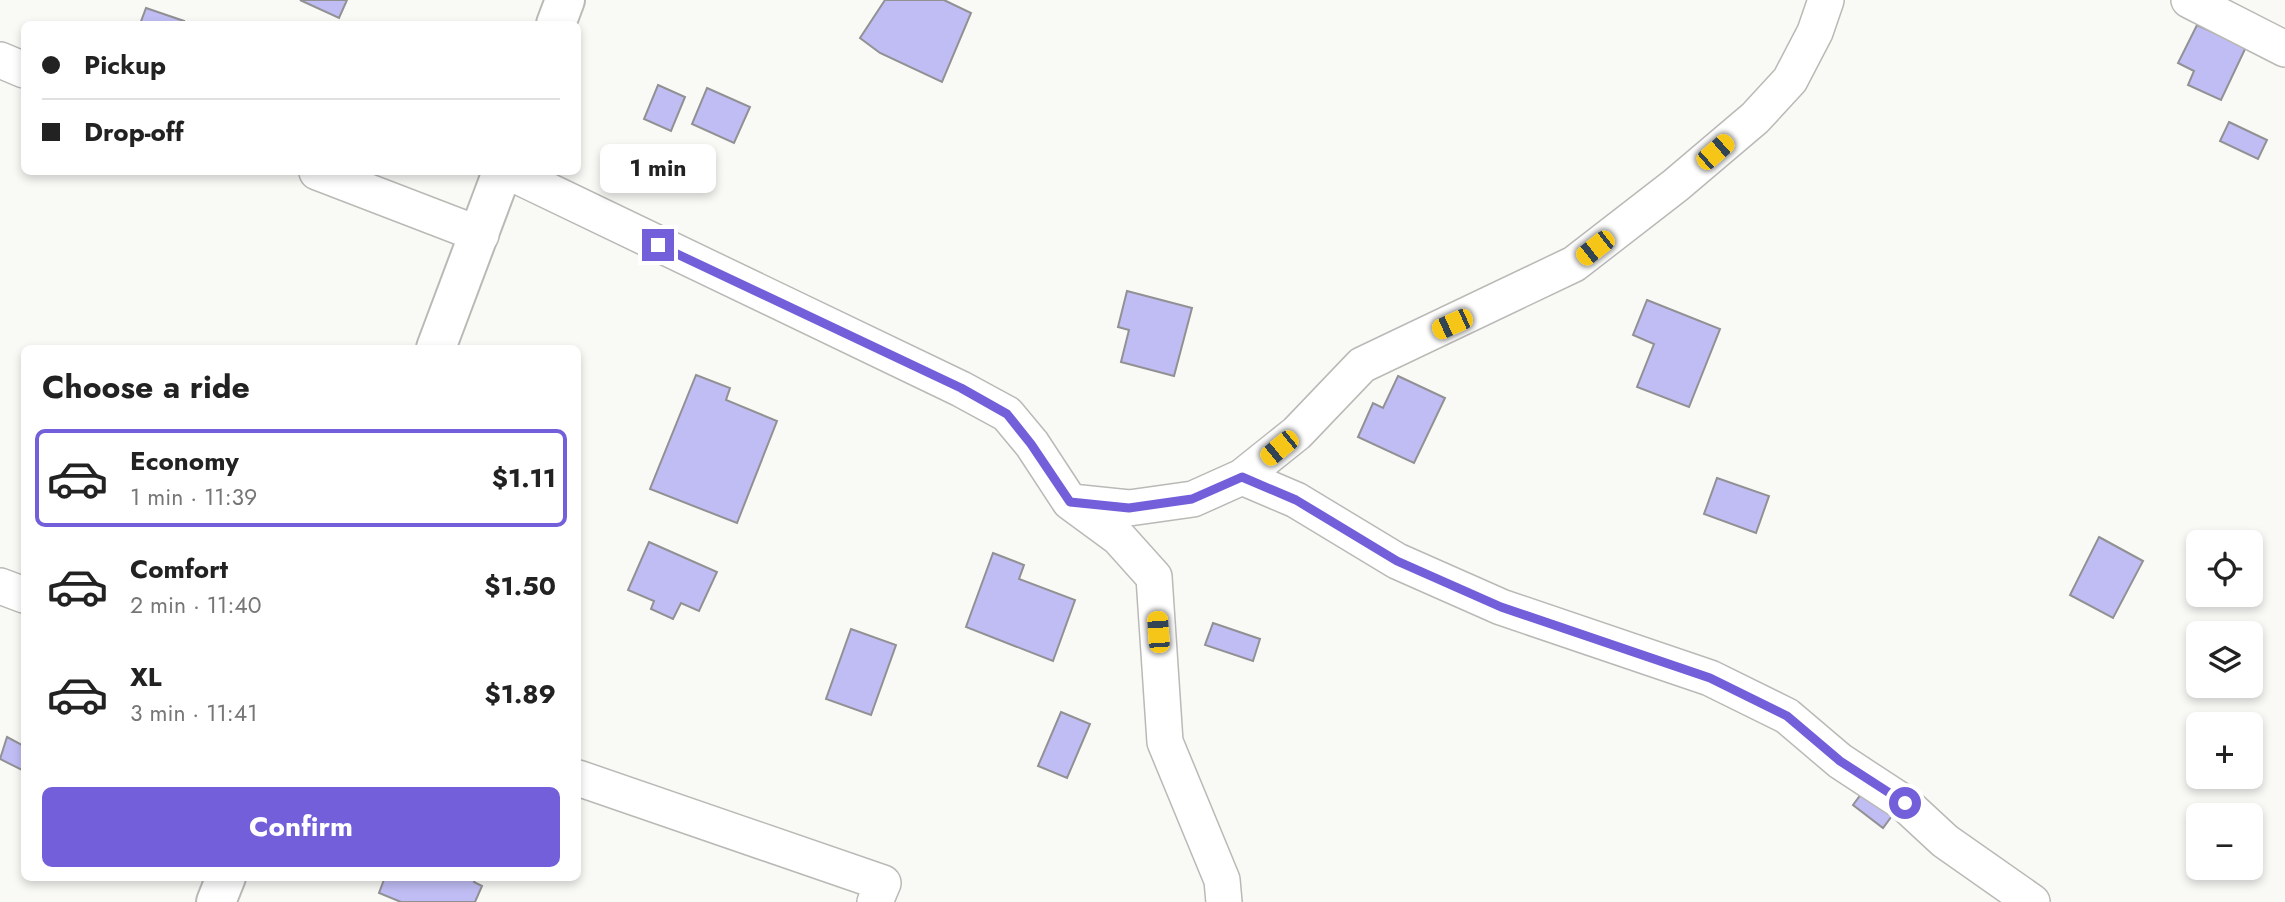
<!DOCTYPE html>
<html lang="en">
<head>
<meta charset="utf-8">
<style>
	:root { --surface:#fff; --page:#f2f2f2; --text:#222; --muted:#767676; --line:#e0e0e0; --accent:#735fd9 }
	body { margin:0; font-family:Jost,sans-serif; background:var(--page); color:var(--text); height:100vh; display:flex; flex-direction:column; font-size:26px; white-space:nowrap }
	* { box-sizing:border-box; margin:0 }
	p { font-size:23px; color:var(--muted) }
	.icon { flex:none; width:38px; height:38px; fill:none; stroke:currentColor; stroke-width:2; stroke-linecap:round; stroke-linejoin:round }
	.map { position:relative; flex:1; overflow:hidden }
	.drawer { position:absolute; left:21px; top:345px; width:560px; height:536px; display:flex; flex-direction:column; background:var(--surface); border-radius:10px; box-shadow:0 4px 10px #0003 }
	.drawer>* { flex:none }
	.hud { position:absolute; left:21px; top:21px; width:560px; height:154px; border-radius:10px; box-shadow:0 4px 10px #0003; display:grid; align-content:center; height:154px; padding:0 21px; background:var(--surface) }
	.buttons { position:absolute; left:2186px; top:530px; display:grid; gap:14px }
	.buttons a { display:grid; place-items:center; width:77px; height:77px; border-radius:10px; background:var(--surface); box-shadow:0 4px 10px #0003; font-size:35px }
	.end { position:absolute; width:32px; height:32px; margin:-16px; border:9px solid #735fd9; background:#fff; box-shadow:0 0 0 4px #fff }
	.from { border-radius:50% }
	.bubble { position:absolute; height:49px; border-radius:10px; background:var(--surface); box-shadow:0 4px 10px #0003; font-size:23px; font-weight:700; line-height:49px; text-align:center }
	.car { position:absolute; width:21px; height:42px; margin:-21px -10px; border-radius:9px; box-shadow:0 0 5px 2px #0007; background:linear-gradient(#f5c518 24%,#345 0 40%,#f5c518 0 76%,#345 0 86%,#f5c518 0) }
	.hud b { display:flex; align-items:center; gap:24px; height:66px; font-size:26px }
	.hud b+b { border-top:2px solid var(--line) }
	.hud i { width:18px; height:18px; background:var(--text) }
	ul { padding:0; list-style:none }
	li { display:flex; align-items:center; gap:21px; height:98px; margin:0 14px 10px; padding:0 7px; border:4px solid transparent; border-radius:10px }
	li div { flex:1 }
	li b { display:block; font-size:26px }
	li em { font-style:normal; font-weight:700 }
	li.current { border-color:var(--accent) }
	li>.icon { width:63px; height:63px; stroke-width:1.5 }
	h2 { padding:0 21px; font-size:32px; line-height:84px }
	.button { display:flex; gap:14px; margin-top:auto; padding:14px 21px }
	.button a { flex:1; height:80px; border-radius:10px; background:var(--accent); color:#fff; font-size:28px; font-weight:700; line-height:80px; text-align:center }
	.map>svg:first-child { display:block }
</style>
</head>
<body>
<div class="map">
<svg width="2285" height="902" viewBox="0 0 2285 902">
	<rect width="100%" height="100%" fill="#f9f9f6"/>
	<!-- building -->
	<path fill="#c0bdf4" stroke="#919194" stroke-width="2" d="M300,0H347L339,18Z
		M885,0H944L971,13L942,82L880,53L860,38Z
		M146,8L184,21L183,24H140Z
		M2197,25L2246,47L2221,100L2188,85L2194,71L2178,63Z
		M658,85L685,97L671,131L644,119Z
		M707,88L750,107L734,143L692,124Z
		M2229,122L2267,140L2258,159L2220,141Z
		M1127,291L1192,308L1174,376L1121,362L1129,330L1118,327Z
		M1647,300L1720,329L1689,407L1637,387L1654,344L1633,335Z
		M696,375L730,388L726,400L777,421L737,523L650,489Z
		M1398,376L1445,398L1414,463L1358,437L1373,403L1383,408Z
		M1717,478L1769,496L1756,533L1704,514Z
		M2099,537L2143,561L2113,618L2070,595Z
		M649,542L717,572L699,611L681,603L673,619L651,609L654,601L628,590Z
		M993,553L1024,565L1019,579L1075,600L1053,661L966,627Z
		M1213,623L1260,639L1253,661L1205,645Z
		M851,629L896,645L871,715L826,699Z
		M1061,712L1090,724L1067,778L1038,766Z
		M7,737L24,746V771L0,759Z
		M1867,786L1897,809L1883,828L1853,805Z
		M385,877H476L474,882L482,886L475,902H401L379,893Z"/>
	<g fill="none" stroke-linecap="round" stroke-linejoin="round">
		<!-- minor casing -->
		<g stroke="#b9b9b6" stroke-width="38">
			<path id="minor" d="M2189,0L2285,49
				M0,60L24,70
				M317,172L481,235
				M509,172L961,389L1007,414L1032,444L1070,502L1119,538L1154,577L1165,742L1222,880L1224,902
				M1242,477L1296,500L1397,561L1501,607L1710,678L1787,716L1840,761L1904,803L1945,841L2032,902
				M1071,502L1129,508L1193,499L1242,477L1297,433L1362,365L1574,264L1676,185L1755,118L1790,80L1815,32L1826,0
				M0,586L24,595
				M578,778L883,883L875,902"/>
		</g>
		<!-- tertiary casing -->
		<g stroke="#b9b9b6" stroke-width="42">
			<path id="tertiary" d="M556,24L565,0
				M436,348L502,172
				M216,902L226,877"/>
		</g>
		<!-- minor -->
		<use href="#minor" stroke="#fff" stroke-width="35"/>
		<!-- tertiary -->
		<use href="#tertiary" stroke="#fff" stroke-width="38"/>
	</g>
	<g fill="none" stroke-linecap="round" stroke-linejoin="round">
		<!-- route -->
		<path stroke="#735fd9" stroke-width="9" d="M658,245L961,388L1007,414L1031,444L1070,502L1129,508L1192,499L1242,477L1296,500L1397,561L1501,607L1710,678L1787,716L1840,761L1905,803"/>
	</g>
</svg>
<div class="buttons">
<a><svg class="icon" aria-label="locate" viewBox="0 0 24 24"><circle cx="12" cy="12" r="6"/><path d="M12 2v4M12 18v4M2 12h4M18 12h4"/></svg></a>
<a><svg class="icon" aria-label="layers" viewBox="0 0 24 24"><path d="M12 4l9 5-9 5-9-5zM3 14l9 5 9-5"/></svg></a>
<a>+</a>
<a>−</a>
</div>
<i class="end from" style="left:1905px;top:803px"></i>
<i class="end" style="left:658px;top:245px"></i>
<div class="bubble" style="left:600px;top:144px;width:116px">1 min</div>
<i class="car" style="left:1715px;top:152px;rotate:49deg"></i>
<i class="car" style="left:1595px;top:248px;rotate:232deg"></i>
<i class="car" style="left:1452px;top:324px;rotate:246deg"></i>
<i class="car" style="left:1279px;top:448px;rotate:231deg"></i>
<i class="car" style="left:1158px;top:632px;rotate:356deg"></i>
<div class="hud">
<b><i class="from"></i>Pickup</b>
<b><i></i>Drop-off</b>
</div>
<section class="drawer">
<h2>Choose a ride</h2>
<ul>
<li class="current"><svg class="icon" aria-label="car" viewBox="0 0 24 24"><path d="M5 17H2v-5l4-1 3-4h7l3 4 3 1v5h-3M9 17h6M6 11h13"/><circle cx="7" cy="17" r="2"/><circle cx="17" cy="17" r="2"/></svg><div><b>Economy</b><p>1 min · 11:39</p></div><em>$1.11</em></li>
<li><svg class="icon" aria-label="car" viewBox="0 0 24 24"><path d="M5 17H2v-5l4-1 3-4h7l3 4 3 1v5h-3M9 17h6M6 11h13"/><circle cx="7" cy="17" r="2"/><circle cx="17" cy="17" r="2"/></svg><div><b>Comfort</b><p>2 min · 11:40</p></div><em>$1.50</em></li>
<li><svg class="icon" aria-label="car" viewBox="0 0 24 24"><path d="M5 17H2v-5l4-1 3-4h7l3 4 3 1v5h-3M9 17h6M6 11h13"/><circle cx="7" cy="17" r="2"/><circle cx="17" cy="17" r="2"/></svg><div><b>XL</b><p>3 min · 11:41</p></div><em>$1.89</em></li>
</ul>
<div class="button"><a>Confirm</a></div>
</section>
</div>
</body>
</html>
